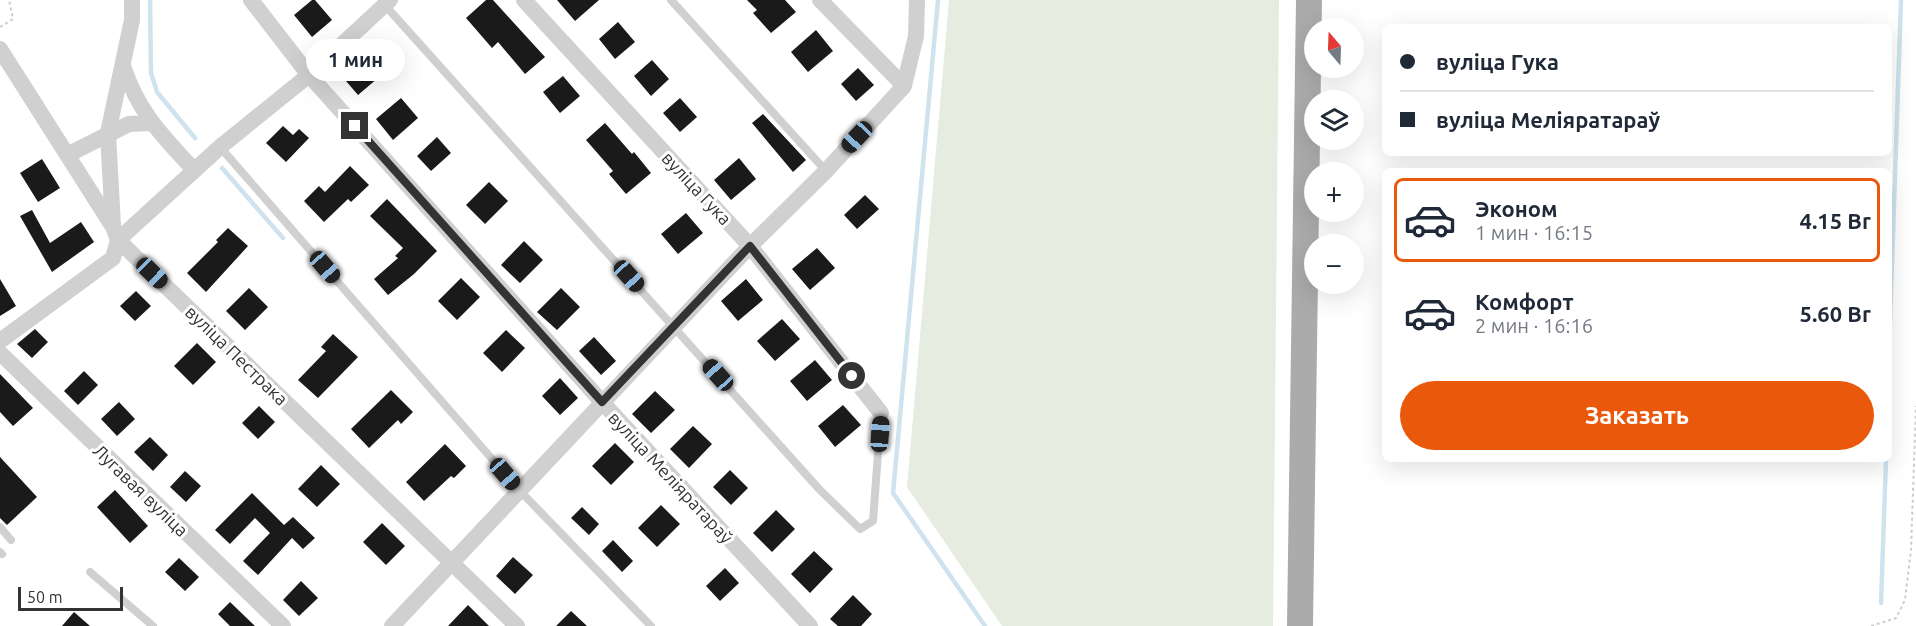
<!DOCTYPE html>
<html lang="ru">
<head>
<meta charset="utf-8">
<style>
	:root { --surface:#fff; --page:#f2f2f3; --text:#1f2937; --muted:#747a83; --line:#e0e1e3; --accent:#ea580c }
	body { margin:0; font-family:Ubuntu,sans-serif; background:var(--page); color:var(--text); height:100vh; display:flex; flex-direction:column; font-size:22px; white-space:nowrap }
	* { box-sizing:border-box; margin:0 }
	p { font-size:20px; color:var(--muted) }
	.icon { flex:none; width:33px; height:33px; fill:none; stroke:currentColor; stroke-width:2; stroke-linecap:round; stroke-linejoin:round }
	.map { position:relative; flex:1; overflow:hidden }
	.panel { position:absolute; left:1382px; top:168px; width:510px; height:294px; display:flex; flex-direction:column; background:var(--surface); border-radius:9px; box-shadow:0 6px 24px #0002 }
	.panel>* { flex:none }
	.hud { position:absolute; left:1382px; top:24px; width:510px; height:132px; border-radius:9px; box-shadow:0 6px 24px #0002; display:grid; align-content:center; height:132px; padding:0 18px; background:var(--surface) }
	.needle { width:39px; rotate:341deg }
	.buttons { position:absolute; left:1304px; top:18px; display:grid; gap:12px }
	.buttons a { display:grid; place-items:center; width:60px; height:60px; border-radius:50%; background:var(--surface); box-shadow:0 6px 24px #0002; font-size:30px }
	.scale { position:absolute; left:18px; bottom:15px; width:105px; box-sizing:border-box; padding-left:6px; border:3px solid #333; border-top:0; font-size:16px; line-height:21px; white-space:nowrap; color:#333; -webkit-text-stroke:4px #fff; paint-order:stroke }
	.end { position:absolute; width:27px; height:27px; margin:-14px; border:8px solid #333; background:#fff; box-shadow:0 0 0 3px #fff }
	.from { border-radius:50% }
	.bubble { position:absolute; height:42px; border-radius:21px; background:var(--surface); box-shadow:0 6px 24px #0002; font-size:20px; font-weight:700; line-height:42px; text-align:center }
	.car { position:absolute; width:18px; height:36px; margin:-18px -9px; border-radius:8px; box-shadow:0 0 4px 2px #0007; background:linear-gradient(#222 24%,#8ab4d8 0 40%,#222 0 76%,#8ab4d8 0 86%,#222 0) }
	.hud b { display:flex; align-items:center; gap:21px; height:57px; font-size:22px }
	.hud b+b { border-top:2px solid var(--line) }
	.hud i { width:15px; height:15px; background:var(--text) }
	ul { padding:10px 0 0; list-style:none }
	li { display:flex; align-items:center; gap:18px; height:84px; margin:0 12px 9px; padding:0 6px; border:3px solid transparent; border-radius:9px }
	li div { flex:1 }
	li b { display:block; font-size:22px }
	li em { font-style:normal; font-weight:700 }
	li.active { border-color:var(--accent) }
	li>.icon { width:54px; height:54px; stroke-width:1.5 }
	.cta { display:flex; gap:12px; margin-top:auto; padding:12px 18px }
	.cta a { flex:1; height:69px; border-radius:36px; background:var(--accent); color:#fff; font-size:24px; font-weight:700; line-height:69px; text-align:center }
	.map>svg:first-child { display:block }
</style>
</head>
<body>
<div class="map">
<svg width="1916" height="626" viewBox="0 0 1916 626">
	<rect width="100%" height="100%" fill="#fff"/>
	<!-- green -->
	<path fill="#e6ecdf" d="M949,0H1279L1273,626H1002L907,487Z"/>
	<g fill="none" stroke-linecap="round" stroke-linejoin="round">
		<!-- stream -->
		<path stroke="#cfe2ee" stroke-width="4.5" d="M150,0L151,73L157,92L195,138
			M938,0L893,493L985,626
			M222,168L283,238
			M1888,380L1901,0
			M1881,603L1886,459"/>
	</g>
	<!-- building -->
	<path fill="#1a1a1a" d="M312,0H315L332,20L312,37L294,15Z
		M486,0H493L545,57L525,74L498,42L492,48L466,18Z
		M557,0H599L575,21Z
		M747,0H785L796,12L771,33L753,13L757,10Z
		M618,22L635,42L615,59L599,39Z
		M816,30L833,51L808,72L791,52Z
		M360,57L378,78L358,95L340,74Z
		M652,60L669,79L651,96L634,76Z
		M858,68L874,85L856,101L841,84Z
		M563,76L580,96L560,113L543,92Z
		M401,98L418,118L393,140L376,119Z
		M680,98L697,117L680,132L663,113Z
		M763,114L806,160L793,172L752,123Z
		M605,123L632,154L634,152L651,173L626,194L609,174L613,171L586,140Z
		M283,126L293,135L299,129L309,138L286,162L266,143Z
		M437,137L451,153L431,171L417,156Z
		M739,158L756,179L731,200L714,180Z
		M42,159L60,188L38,202L20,173Z
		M350,166L369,185L351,202L348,199L324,222L304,201L319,186L325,192Z
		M489,182L508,201L485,224L466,205Z
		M865,195L879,209L857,229L844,215Z
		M387,199L437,251L414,274L388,295L374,279L398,258L395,256L403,248L370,216Z
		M32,210L50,243L81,222L94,242L52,272L20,216Z
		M686,213L703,233L678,254L661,234Z
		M228,228L248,246L206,292L187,273L218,242L216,240Z
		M524,241L543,260L520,283L501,265Z
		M817,248L835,268L810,290L792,269Z
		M461,278L480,297L457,320L438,301Z
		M0,279L16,306L0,316Z
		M746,279L763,300L738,321L721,301Z
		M249,288L268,307L245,330L226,311Z
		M561,288L580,307L557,330L537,312Z
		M136,291L151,306L135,321L120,306Z
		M782,319L800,339L775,361L757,341Z
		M35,329L48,342L32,358L17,344Z
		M506,330L525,348L502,372L483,353Z
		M333,334L358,357L318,398L298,380L326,351L321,347Z
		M594,337L616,361L601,375L579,351Z
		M197,343L216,362L193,385L174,366Z
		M815,360L832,380L807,401L790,381Z
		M84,371L98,385L78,405L64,391Z
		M0,374L33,408L13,426L0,412Z
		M560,378L578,398L560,415L542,396Z
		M391,390L413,412L401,424L398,420L369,448L351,429Z
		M655,391L675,410L651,433L632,414Z
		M119,402L135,419L117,436L101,419Z
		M843,405L861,425L835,447L818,426Z
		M259,406L275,422L258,439L242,423Z
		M693,426L712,444L689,468L670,449Z
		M150,437L168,455L153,471L134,452Z
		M615,443L634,462L611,485L592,466Z
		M445,444L466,466L454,478L451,476L424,501L406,482Z
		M0,457L37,497L7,525L0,518Z
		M321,465L340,484L317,507L298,489Z
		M730,470L748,488L731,505L713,487Z
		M185,471L201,486L186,502L170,487Z
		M115,490L148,526L130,543L97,507Z
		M252,493L284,525L293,517L315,538L303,549L292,538L258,575L243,561L270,533L255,518L230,544L215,530Z
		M661,505L680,524L657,547L638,528Z
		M582,507L599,524L589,535L571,518Z
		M776,510L795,529L772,552L753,533Z
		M382,523L405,546L386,565L363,542Z
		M613,540L633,561L622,572L602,551Z
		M814,551L833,569L810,593L791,574Z
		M513,557L533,575L515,594L496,576Z
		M179,558L199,577L185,591L165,572Z
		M725,568L739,583L720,601L706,586Z
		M301,581L318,598L299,616L283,600Z
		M853,595L872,614L861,626H838L830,619Z
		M230,602L255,626H230L218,614Z
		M468,605L489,626H448Z
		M571,611L587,626H556Z
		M74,612L90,626H62Z"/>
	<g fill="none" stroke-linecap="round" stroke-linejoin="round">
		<!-- path -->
		<path stroke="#cdcdcd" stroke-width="2" stroke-dasharray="3 3" stroke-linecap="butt" d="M0,27L13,19L9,0
			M1871,626L1896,618L1905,600L1911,550L1916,406"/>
		<!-- lane -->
		<path stroke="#d0d0d0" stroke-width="8" d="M671,0L826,171
			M383,3L819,489L860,529L873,521L881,413
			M220,147L520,491L651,626
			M0,527L11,540
			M0,552L2,554
			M90,572L153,626"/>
		<!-- street -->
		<path stroke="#d0d0d0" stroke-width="16" d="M251,0L309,75L602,402L810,626
			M524,0L750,246L881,413
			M820,0L904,86
			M0,49L113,227L118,240L517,626
			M123,66C139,113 161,134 194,170
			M67,155L129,124L151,123
			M113,226L108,133L132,20V0
			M0,341L113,258L118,240L220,147L309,75L390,0
			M0,353L283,626
			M392,626L750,246L826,171L904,86L916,36L917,0"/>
		<!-- primary -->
		<path stroke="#ababab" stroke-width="26" d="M1300,626L1309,0"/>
	</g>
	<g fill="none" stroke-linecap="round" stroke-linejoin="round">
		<!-- route -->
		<path stroke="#333" stroke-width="8" d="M355,126L602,402L750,246L852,376"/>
	</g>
	<g text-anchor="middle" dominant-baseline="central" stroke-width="6" stroke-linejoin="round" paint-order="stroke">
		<!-- street labels -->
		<g font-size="18" fill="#333" stroke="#fff">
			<text transform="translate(697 188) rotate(47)">вуліца Гука</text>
			<text transform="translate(237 355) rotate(44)">вуліца Пестрака</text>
			<text transform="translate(671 477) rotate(47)">вуліца Меліяратараў</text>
			<text transform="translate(141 490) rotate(44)">Лугавая вуліца</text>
		</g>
	</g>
</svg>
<div class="buttons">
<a><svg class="needle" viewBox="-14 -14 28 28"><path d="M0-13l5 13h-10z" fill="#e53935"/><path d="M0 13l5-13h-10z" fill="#747a83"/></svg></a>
<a><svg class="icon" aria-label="layers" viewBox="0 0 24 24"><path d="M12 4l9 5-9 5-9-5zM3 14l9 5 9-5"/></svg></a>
<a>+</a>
<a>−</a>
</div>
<div class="scale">50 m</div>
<i class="end from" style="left:852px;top:376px"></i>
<i class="end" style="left:355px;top:126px"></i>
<div class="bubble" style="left:306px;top:39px;width:99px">1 мин</div>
<i class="car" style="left:857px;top:137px;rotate:223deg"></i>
<i class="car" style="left:325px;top:267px;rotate:139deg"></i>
<i class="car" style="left:152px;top:273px;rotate:134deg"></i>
<i class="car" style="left:629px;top:276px;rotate:138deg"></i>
<i class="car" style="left:718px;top:375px;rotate:318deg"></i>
<i class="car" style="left:880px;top:434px;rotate:4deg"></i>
<i class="car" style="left:505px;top:474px;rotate:139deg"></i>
<div class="hud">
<b><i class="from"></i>вуліца Гука</b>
<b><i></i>вуліца Меліяратараў</b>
</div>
<section class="panel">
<ul>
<li class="active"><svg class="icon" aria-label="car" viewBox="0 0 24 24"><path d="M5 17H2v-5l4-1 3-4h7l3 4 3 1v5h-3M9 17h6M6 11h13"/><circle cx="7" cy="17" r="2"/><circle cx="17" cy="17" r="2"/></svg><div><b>Эконом</b><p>1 мин · 16:15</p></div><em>4.15 Br</em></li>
<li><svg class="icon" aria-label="car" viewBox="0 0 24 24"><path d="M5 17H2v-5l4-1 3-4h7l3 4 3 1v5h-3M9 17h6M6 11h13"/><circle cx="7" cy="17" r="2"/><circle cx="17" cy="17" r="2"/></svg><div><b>Комфорт</b><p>2 мин · 16:16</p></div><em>5.60 Br</em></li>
</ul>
<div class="cta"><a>Заказать</a></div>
</section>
</div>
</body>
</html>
